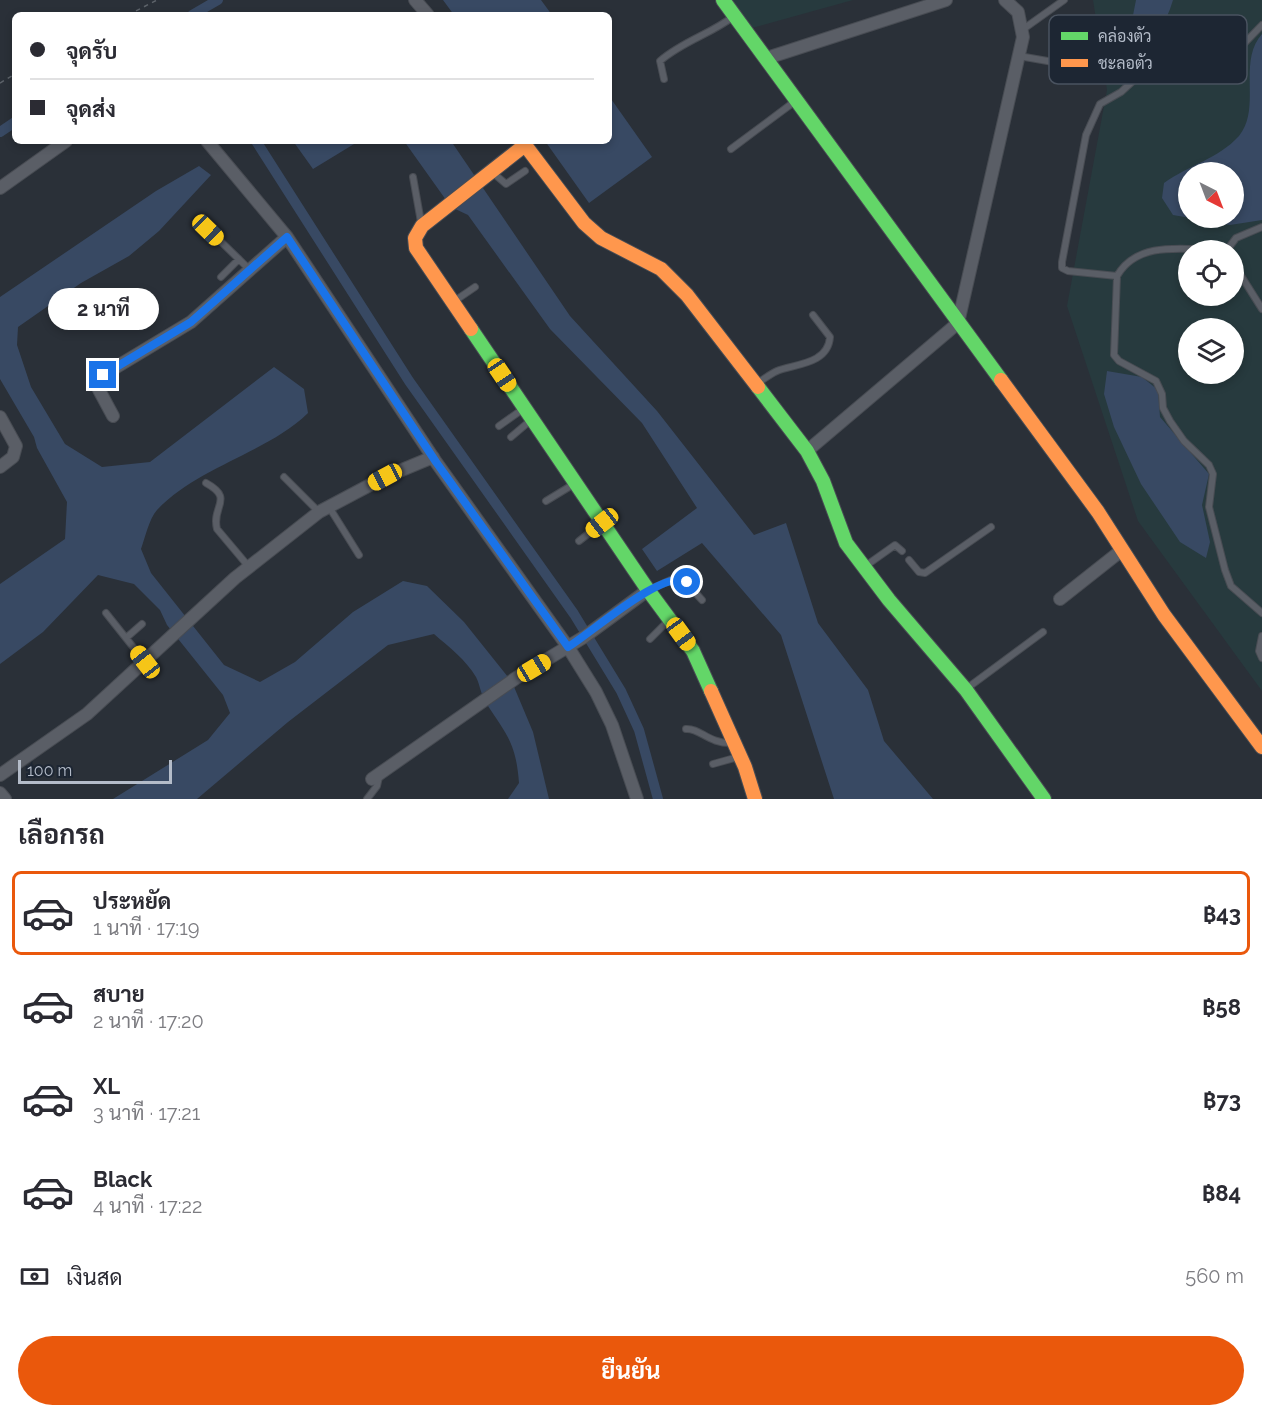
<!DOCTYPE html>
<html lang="th">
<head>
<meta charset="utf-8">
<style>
	:root { --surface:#fff; --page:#f2f2f3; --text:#2b2b33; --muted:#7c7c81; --line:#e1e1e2; --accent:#ea580c }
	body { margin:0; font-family:Raleway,Sarabun,sans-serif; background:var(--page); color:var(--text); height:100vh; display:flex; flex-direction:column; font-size:22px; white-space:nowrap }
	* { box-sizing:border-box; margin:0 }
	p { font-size:20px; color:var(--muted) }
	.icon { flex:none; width:33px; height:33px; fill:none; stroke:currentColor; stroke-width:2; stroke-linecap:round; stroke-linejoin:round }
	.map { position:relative; height:799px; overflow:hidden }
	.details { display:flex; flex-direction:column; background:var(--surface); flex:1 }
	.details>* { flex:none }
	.guide { position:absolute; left:12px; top:12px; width:600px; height:132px; border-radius:9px; box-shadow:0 3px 9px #0003; display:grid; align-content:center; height:132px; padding:0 18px; background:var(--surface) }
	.needle { width:39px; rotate:138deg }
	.tools { position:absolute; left:1178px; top:162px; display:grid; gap:12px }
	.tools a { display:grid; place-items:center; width:66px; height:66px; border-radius:50%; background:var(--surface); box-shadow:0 3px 9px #0003; font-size:30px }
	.scale { position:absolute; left:18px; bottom:15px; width:154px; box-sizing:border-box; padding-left:6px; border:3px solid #b4bcc9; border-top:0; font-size:16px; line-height:21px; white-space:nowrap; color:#b4bcc9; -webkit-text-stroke:4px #1d2633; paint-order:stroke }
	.end { position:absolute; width:27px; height:27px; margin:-14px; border:8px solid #1a73e8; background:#fff; box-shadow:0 0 0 3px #fff }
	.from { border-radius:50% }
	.bubble { position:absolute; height:42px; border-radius:21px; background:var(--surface); box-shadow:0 3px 9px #0003; font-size:20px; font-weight:700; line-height:42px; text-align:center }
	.car { position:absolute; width:18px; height:36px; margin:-18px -9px; border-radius:8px; box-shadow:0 0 4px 2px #0007; background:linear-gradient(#f5c518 24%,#345 0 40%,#f5c518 0 76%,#345 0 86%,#f5c518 0) }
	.guide b { display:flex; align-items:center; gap:21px; height:57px; font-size:22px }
	.guide b+b { border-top:2px solid var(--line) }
	.guide i { width:15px; height:15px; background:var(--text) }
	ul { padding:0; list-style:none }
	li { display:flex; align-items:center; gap:18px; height:84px; margin:0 12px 9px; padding:0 6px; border:3px solid transparent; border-radius:9px }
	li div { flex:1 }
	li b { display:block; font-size:22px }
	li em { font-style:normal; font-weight:700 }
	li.selected { border-color:var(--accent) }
	li>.icon { width:54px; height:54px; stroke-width:1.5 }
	h2 { padding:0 18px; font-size:27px; line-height:72px }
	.pay { display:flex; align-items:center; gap:15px; height:66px; padding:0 18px; font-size:22px }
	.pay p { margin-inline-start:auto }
	.cta { display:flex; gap:12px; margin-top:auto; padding:12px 18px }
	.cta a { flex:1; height:69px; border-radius:36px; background:var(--accent); color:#fff; font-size:24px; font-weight:700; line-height:69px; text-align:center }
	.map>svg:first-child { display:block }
</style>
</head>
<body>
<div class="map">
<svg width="1262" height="799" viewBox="0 0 1262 799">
	<rect width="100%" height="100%" fill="#2a3038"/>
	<!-- green -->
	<path fill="#273a3e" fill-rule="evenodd" d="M730,0H853L752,28Z
		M1093,0H1262V691L1138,521L1067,306L1107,90ZM1188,172H1233V218H1188ZM1188,250H1233V296H1188ZM1188,328H1233V374H1188Z"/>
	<!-- water -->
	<path fill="#384963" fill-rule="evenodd" d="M443,0H541L552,15H454Z
		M1136,0H1173C1166,25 1150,48 1131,65L1125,56Z
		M1262,34V220L1230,225L1173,215L1162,198L1164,183C1189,165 1218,159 1239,136C1262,108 1237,62 1262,34ZM1188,172H1233V218H1188Z
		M609,96L652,157L589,203L545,141H609Z
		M293,141H359L313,169Z
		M404,141H451L570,316L657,411L754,535L786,523L818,623L868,690L884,741L933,799H834L781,635L702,543L657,571L642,549L697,508L642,423L550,329L468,215L451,207Z
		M199,166L211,175L159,231L129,256L81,283L18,327L17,345L31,387L65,444L102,467L150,462L274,367L304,389L308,413C267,453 199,466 157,510C149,519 145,538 141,549L151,573L224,665L260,682L295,662L353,612L403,581L427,586L464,622L512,682L533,732L549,799H508L519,783C516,743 507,735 486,703C481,695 480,685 476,677C466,660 449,647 434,634L388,645L288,722L197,799H113L208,740L230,713L223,695L167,625L160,610L134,584L98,575L43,632L0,664V584L65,539L67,502L37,448L34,437L0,379V297L156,191Z
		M1107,371L1142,377L1158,390L1160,417L1209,474L1202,505L1210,542L1206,558L1180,542L1141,484L1114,427L1104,394Z"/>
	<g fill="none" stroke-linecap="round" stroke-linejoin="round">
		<!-- canal -->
		<path stroke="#384963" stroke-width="10" d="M192,15L218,0
			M0,132L15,122
			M256,141L409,381L574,614L621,691L639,730L658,799"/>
		<!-- lane casing -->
		<g stroke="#484c53" stroke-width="8">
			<path id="lane" d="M1022,30L1064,0
				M1019,56L1059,63L1064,51
				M664,79L660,61C683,41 711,34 734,16
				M731,149L794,102
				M492,172L506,184L525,171
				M413,177L421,222
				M209,230L250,270
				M1216,250C1182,249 1137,241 1117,276L1114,355L1119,361L1156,381L1162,394L1163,408L1170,421L1184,441L1209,465L1213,474L1209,507L1225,570L1231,586L1262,613
				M1227,250L1236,238L1262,227
				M1233,263L1262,309
				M1117,276L1068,271L1062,268V262L1086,135L1100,104L1121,92L1146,69H1154L1181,77L1213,71L1232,56L1262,25
				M221,277L239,259
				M453,302L475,287
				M756,384C763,380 770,374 777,371C793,364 828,365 830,337L813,315
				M499,426L523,409
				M511,437L531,420
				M284,477L319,512
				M206,483C235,499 211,506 217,529L249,567
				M546,501L574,484
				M329,507L359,555
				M579,541L602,523
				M909,560L919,572L925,573L991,527
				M864,567L895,545L902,551
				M651,589L671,580L683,579L702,600
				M106,613L145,662
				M1262,636L1259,651L1262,658
				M126,638L142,624
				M650,639L669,620
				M966,689L1043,632
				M686,729C700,728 709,744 732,743
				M713,764L738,757
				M367,799L377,786L379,777"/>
		</g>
		<!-- street casing -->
		<g stroke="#484c53" stroke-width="14">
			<path id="street" d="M415,0L428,15
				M767,58L946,0
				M207,141L287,237L436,462L568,647L596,692L612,725L637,799
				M0,188L66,141
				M113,416L99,390L98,381L103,375L191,322L287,237
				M0,417L16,446L13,457L0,467
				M807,451L958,323L1023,37L1018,12L1005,0
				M1060,599L1122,550
				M0,775L87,714L235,578L319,512L385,477L433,457
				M372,779L516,678L584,637L648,590
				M0,793L5,799"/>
		</g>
		<!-- fast casing -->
		<g stroke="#484c53" stroke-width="16">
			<path id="fast" d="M723,0L1001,380
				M471,329L648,590L693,651L711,691
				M758,387L807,451L823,481L846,543L889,600L966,690L1044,799"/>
		</g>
		<!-- slow casing -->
		<g stroke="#484c53" stroke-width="16">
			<path id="slow" d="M522,141L584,223L601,238L661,269L687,295L758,387
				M471,329L416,248L415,238L422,226L525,145
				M1001,380L1098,512L1164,615L1262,747
				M711,691L745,767L755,799"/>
		</g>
		<!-- path -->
		<path stroke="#5d636a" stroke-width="1.5" stroke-dasharray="4.5 4.5" stroke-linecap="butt" d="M128,15L157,0
			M0,83L15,74"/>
		<!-- lane -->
		<use href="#lane" stroke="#5a5e66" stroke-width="6"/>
		<!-- street -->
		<use href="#street" stroke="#5a5e66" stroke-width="12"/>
		<!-- fast -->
		<use href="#fast" stroke="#63d668" stroke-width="14"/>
		<!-- slow -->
		<use href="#slow" stroke="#ff974d" stroke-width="14"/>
	</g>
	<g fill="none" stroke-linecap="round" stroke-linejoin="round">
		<!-- route -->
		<path stroke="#1a73e8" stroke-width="8" d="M103,375L191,322L287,237L436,462L568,647C590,634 665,567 687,582"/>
	</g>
	<!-- legend -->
	<rect x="1049" y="15" width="198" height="69" rx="9" fill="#1d2633" stroke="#4a5360" stroke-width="1.5"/>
	<rect x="1061" y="32" width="27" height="8" fill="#63d668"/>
	<rect x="1061" y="59" width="27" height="8" fill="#ff974d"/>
	<g font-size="16" fill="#b4bcc9">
		<text x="1098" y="42">คล่องตัว</text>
		<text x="1098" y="69">ชะลอตัว</text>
	</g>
</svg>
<div class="tools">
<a><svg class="needle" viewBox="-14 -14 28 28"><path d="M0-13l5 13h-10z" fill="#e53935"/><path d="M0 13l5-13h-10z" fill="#7c7c81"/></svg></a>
<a><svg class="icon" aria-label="locate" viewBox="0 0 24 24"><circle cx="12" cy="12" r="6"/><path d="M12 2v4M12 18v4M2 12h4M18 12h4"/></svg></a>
<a><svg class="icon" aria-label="layers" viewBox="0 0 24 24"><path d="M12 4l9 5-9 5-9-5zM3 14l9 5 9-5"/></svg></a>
</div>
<div class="scale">100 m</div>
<i class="end from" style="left:687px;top:582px"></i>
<i class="end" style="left:103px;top:375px"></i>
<div class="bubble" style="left:48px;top:288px;width:111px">2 นาที</div>
<i class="car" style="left:208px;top:230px;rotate:134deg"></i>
<i class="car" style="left:502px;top:375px;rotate:146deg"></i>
<i class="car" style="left:385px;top:477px;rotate:242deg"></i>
<i class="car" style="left:602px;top:523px;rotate:232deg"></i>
<i class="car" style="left:681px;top:634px;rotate:144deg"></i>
<i class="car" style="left:145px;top:662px;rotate:322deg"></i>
<i class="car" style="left:534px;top:668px;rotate:59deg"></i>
<div class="guide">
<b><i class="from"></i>จุดรับ</b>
<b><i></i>จุดส่ง</b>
</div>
</div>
<section class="details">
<h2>เลือกรถ</h2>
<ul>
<li class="selected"><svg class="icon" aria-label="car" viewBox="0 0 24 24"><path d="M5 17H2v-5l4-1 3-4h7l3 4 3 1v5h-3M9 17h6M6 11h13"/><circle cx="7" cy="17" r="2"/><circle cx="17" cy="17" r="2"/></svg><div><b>ประหยัด</b><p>1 นาที · 17:19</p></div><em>฿43</em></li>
<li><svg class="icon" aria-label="car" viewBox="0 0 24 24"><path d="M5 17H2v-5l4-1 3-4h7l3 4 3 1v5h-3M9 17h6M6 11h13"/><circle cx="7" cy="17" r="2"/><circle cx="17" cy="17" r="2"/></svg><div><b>สบาย</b><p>2 นาที · 17:20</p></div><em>฿58</em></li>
<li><svg class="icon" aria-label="car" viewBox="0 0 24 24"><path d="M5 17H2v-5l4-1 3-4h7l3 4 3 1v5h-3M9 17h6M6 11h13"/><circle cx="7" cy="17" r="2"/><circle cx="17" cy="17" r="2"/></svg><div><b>XL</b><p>3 นาที · 17:21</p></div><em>฿73</em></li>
<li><svg class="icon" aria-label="car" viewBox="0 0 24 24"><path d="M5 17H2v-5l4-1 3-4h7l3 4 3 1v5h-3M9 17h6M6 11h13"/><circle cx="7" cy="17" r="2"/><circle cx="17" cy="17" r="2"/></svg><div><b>Black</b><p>4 นาที · 17:22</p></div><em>฿84</em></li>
</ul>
<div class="pay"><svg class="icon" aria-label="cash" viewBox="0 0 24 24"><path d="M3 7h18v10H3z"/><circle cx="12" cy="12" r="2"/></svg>เงินสด<p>560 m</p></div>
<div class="cta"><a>ยืนยัน</a></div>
</section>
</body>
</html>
